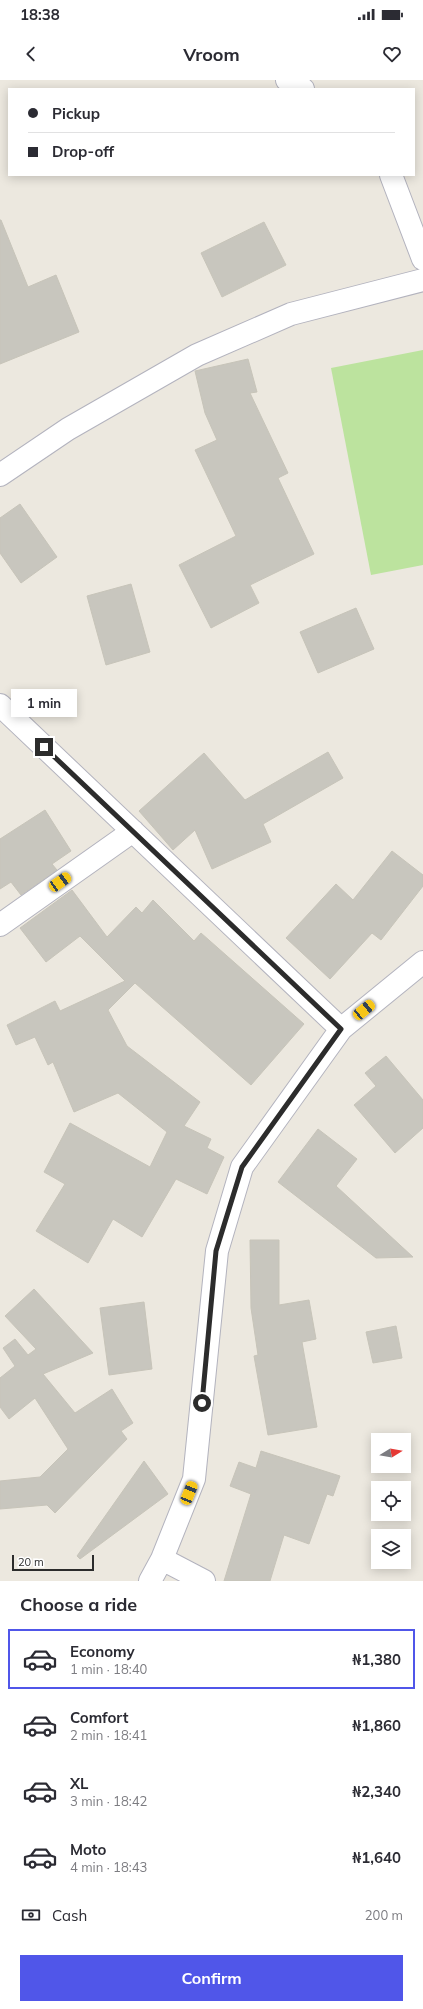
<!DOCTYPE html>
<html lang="en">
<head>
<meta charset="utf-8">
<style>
	:root { --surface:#fff; --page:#f2f2f3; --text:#2b2b33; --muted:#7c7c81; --line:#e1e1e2; --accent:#5056e9 }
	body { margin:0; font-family:Mulish,sans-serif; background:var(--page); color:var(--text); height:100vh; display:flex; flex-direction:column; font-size:15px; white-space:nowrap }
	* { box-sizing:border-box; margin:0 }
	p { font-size:13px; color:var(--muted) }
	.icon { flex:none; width:22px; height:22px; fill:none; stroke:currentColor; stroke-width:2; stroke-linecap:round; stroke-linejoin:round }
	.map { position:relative; height:1501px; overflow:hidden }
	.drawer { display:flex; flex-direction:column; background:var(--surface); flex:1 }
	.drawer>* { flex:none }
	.guide { position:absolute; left:8px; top:8px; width:407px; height:88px; border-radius:0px; box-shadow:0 2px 10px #0003; display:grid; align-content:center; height:88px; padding:0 20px; background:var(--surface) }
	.needle { width:26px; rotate:79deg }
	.fabs { position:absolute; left:371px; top:1353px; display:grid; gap:8px }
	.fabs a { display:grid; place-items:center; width:40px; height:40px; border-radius:0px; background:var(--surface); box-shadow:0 2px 10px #0003; font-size:20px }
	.scale { position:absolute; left:12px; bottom:10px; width:82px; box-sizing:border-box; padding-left:4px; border:2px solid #2c2c2c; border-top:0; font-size:11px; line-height:14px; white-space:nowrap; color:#2c2c2c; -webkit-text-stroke:3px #fff; paint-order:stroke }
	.end { position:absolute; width:18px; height:18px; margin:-9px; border:5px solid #2c2c2c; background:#fff; box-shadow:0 0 0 2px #fff }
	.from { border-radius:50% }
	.bubble { position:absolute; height:28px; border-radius:0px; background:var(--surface); box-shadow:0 2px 10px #0003; font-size:13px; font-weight:700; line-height:28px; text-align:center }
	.car { position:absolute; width:12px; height:24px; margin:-12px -6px; border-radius:5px; box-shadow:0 0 3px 1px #0007; background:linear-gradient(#f5c518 24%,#345 0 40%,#f5c518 0 76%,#345 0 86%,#f5c518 0) }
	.guide b { display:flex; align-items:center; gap:14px; height:38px; font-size:15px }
	.guide b+b { border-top:1px solid var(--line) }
	.guide i { width:10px; height:10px; background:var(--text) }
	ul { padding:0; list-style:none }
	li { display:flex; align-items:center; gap:12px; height:60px; margin:0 8px 6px; padding:0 12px; border:2px solid transparent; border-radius:0px }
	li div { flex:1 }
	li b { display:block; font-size:15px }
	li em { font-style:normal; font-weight:700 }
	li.selected { border-color:var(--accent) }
	li>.icon { width:36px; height:36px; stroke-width:1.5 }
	h2 { padding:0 20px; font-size:18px; line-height:48px }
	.pay { display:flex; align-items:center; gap:10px; height:44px; padding:0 20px; font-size:15px }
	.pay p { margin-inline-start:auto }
	.button { display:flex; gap:8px; margin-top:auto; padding:8px 20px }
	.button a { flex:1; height:46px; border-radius:0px; background:var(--accent); color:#fff; font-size:16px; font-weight:700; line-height:46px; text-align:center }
	.status { display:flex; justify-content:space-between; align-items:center; height:28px; padding:0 20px; background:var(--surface); direction:ltr }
	.status svg { height:11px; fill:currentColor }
	header { display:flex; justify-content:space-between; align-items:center; height:52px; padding:0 20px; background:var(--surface); font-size:18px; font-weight:700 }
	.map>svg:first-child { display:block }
</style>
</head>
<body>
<div class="status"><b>18:38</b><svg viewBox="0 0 49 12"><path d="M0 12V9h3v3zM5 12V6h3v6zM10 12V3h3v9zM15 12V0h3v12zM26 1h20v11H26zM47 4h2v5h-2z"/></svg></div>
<header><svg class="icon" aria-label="back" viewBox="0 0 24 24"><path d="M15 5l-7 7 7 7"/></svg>Vroom<svg class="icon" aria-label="heart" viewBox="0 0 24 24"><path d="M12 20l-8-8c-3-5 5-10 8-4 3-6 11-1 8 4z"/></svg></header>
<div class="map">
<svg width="423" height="1501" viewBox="0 0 423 1501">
	<rect width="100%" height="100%" fill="#ece8df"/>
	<!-- pitch -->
	<path fill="#bce39e" d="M423,270V485L371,495L331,288Z"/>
	<!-- building -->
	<path fill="#c8c6be" stroke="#c7c4b9" d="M0,140H1L28,207L56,195L79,252L0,284Z
		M264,142L286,185L222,217L201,173Z
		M248,279L257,312L250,313L288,393L278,398L314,474L250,505L259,523L211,548L179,485L236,456L195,370L217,360L205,333L195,291Z
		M20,424L57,477L21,503L0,473V438Z
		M131,504L150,572L106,585L87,516Z
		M356,528L374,569L318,593L300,552Z
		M328,672L343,698L263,744L271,762L212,789L195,750L173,770L139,731L204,673L245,720Z
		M45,730L71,771L52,784L57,790L21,815L11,802L0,809V759Z
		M392,771L423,795V806L381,860L372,853L330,899L286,858L336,804L353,820Z
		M72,810L107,857L136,827L142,833L153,820L194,861L201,853L304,944L251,1005L135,903L108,930L127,966L200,1022L184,1046L211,1059L207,1068L224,1077L207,1114L176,1099L142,1157L113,1139L88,1183L36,1151L65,1104L44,1092L70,1043L150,1087L167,1052L118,1013L74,1032L53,982L48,985L35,957L16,965L7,945L55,921L60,931L125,901L80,856L46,882L20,848Z
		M386,976L423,1020V1048L395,1073L354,1025L376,1006L365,993Z
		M318,1049L357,1079L336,1106L413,1177L376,1178L278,1102Z
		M250,1160H279V1225L309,1220L316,1259L302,1262L317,1347L268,1355L254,1276L258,1275L251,1228Z
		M34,1209L93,1273L43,1294L75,1333L112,1309L133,1343L121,1351L127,1359L55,1433L47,1425L0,1429V1401L40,1397L68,1369L35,1318L9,1339L0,1327V1298L15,1286L3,1268L15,1259L28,1275L36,1269L5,1236Z
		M144,1222L152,1289L109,1295L100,1228Z
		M396,1246L402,1278L373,1283L366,1252Z
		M261,1371L340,1396L333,1416L327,1414L309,1464L284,1455L270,1501H224L251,1414L230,1406L239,1382L256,1388Z
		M144,1381L168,1414L80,1479L77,1476Z"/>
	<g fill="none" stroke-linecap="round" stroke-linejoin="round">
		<!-- minor casing -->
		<g stroke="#b3b3be" stroke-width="24">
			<path id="minor" d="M287,0L303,9
				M391,95L423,179
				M0,395L68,349L197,275L291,234L423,200
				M0,625L341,949
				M0,845L133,751
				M162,1479L204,1501
				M150,1501L162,1479L194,1399L217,1171L242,1087L341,949L423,882"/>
		</g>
		<!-- minor -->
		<use href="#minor" stroke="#fff" stroke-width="22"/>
	</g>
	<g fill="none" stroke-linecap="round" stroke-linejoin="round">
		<!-- route -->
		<path stroke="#2c2c2c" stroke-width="5" d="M44,667L341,949L242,1087L216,1171L202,1323"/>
	</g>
</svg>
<div class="fabs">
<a><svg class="needle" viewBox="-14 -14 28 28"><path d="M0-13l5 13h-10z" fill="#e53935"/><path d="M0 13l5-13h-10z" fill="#7c7c81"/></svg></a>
<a><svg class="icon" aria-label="locate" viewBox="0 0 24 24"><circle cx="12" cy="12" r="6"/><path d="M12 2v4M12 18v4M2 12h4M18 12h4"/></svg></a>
<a><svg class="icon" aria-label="layers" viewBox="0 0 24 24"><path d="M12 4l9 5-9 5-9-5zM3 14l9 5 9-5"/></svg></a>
</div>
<div class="scale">20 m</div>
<i class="end from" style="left:202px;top:1323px"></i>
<i class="end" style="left:44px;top:667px"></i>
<div class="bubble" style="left:11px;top:609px;width:66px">1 min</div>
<i class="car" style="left:60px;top:802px;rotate:55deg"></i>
<i class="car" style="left:364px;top:930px;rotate:51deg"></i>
<i class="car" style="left:189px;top:1413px;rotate:22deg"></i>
<div class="guide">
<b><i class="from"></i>Pickup</b>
<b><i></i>Drop-off</b>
</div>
</div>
<section class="drawer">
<h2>Choose a ride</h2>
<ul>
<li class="selected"><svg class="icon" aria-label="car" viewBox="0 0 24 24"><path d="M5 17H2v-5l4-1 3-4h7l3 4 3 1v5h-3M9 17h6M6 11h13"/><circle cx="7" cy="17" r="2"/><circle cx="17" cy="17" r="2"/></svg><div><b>Economy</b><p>1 min · 18:40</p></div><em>₦1,380</em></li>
<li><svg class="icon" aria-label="car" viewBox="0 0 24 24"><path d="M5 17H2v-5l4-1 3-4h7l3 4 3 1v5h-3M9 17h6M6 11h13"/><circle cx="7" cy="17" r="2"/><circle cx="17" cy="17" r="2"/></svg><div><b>Comfort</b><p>2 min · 18:41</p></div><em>₦1,860</em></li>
<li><svg class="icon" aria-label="car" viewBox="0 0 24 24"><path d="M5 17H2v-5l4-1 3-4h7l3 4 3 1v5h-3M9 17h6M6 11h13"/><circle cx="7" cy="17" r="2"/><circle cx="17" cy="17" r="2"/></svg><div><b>XL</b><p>3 min · 18:42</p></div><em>₦2,340</em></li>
<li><svg class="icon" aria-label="car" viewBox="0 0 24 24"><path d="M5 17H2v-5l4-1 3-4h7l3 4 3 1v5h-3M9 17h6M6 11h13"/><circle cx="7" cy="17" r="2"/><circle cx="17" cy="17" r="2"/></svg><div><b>Moto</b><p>4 min · 18:43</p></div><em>₦1,640</em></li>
</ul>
<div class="pay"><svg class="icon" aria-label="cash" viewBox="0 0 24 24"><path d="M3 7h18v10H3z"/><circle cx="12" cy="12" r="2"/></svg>Cash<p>200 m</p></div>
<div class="button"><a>Confirm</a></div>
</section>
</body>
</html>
